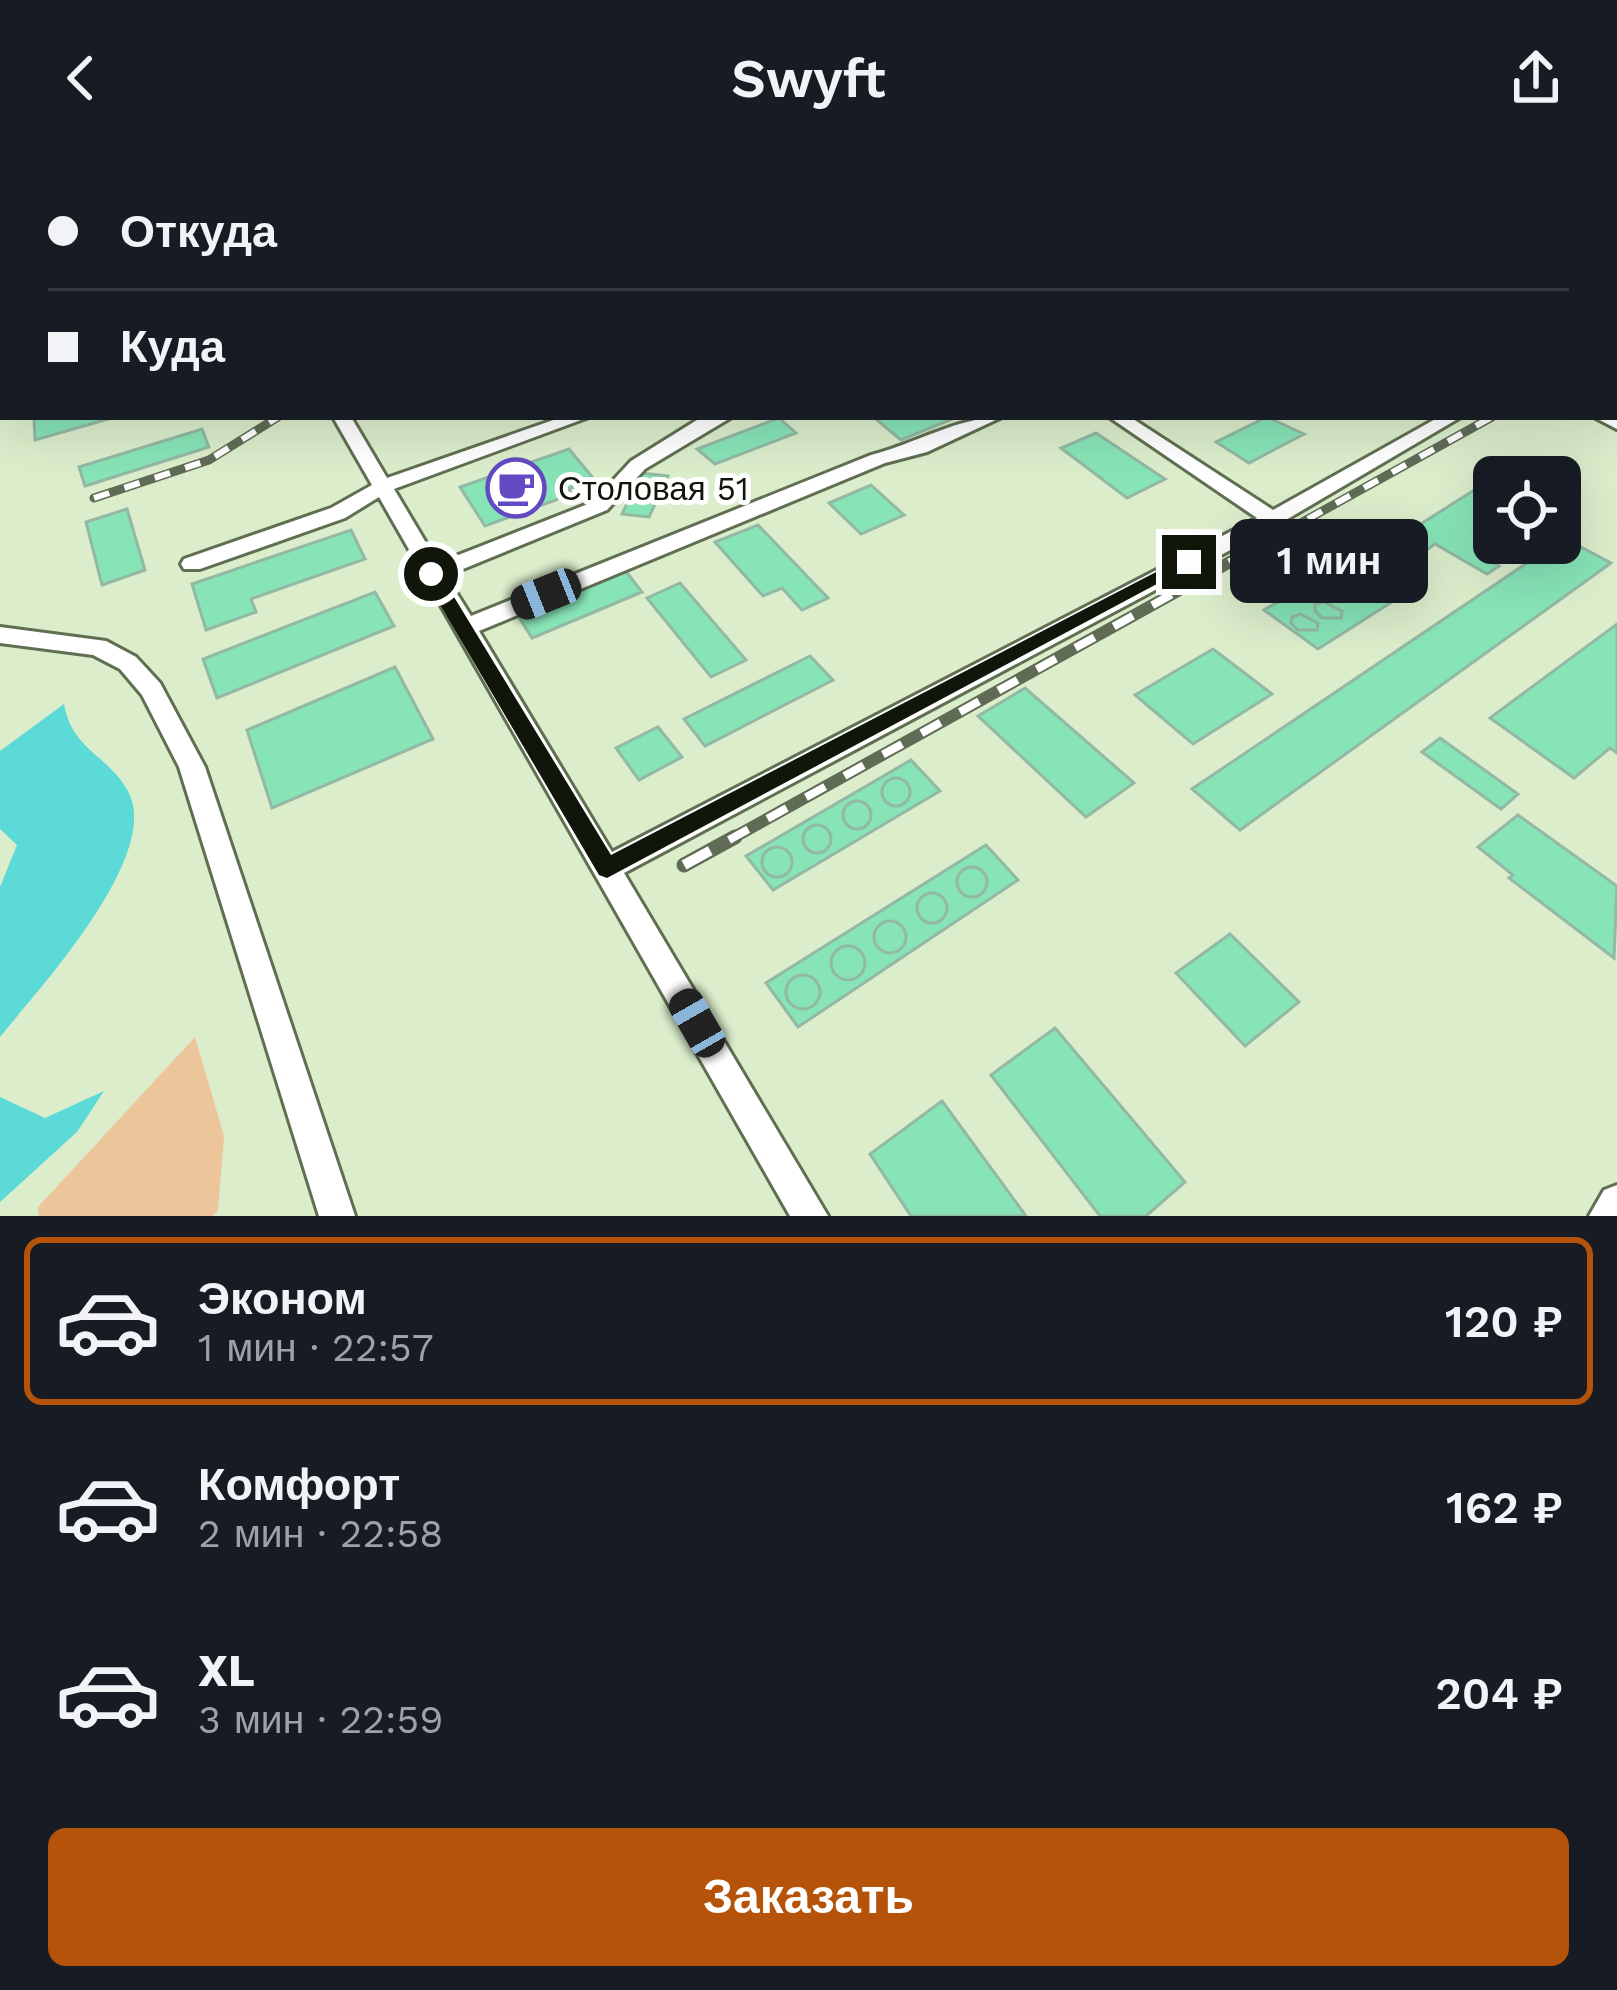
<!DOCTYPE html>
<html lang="ru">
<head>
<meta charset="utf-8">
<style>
	:root { --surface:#171b24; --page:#20242c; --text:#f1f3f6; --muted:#9ea1a6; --line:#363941; --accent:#b45309 }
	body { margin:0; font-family:"Work Sans",sans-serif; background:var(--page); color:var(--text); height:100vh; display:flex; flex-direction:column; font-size:45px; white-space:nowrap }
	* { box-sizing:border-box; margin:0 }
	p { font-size:39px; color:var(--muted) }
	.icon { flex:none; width:66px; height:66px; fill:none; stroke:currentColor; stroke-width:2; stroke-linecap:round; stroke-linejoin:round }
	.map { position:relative; height:1060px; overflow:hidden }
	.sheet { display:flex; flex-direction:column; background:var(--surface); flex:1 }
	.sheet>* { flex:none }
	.banner { position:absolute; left:0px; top:0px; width:1617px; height:264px; box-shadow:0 12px 48px #0002; display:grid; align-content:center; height:264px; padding:0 48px; background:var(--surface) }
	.tools { position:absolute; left:1473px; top:300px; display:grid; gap:24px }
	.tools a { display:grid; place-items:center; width:108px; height:108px; border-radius:18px; background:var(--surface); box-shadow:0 12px 48px #0002; font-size:60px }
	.end { position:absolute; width:54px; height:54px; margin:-27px; border:15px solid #10160a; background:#fff; box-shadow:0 0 0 6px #fff }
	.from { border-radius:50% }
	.bubble { position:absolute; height:84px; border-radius:18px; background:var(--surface); box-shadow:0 12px 48px #0002; font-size:39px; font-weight:600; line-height:84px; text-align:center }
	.car { position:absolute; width:36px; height:72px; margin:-36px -18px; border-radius:15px; box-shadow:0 0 9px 3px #0007; background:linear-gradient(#222 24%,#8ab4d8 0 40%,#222 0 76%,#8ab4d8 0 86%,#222 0) }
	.banner b { display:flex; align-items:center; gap:42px; height:114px; font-size:45px }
	.banner b+b { border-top:3px solid var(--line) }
	.banner i { width:30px; height:30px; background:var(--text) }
	ul { padding:21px 0 0; list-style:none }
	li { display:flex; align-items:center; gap:36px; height:168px; margin:0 24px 18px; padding:0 24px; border:6px solid transparent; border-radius:18px }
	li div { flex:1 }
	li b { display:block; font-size:45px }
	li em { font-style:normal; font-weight:600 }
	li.current { border-color:var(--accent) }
	li>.icon { width:108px; height:108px; stroke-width:1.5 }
	.action { display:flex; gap:24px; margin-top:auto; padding:24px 48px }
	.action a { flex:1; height:138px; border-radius:18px; background:var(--accent); color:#fff; font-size:48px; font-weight:600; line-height:138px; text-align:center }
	header { display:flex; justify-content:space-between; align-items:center; height:156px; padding:0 48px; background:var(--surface); font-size:54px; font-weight:600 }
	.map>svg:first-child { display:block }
</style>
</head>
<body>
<header><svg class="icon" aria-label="back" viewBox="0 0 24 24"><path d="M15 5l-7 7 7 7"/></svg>Swyft<svg class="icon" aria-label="share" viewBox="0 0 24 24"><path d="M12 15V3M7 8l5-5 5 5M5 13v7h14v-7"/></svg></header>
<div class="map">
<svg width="1617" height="1060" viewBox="0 0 1617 1060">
	<rect width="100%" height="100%" fill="#dbedcb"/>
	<!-- green -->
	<path fill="#edc59b" d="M195,881L224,980L218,1054L213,1060H39L38,1051Z"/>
	<!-- water -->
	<path fill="#5cdad7" d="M64,548C72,594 108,599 128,635C163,699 39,833 0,881V731L17,689L0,673V595Z
		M104,935L77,976L0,1046V941L45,962Z"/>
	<!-- building -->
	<path fill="#87e4b7" stroke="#93b8a4" stroke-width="3" d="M1504,0H1617V16L1614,3Z
		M34,261H115L35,284Z
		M885,261H957L901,284L877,264Z
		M1267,261L1304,278L1249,307L1216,286Z
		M779,262L796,277L715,308L697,293Z
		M202,273L209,291L85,330L79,311Z
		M1096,277L1165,323L1127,342L1061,292Z
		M569,293L594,323L568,333L572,338L485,370L460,331Z
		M642,317L668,320L649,361L622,358Z
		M871,329L904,359L861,378L829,347Z
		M1476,333L1494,343V387H1507L1485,402L1499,410L1487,418L1435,388L1424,396L1400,381Z
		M127,353L145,414L102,429L86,366Z
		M758,369L828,442L802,454L782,432L763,440L715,386Z
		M351,374L365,403L251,443L256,456L206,474L192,428Z
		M1564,382L1611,407L1240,674L1192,633Z
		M1352,402L1406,437L1318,493L1264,454Z
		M625,414L642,436L532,482L517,458Z
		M680,427L746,504L711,521L647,442Z
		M375,436L394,470L217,542L203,503Z
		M1324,446L1342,455L1341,462H1322L1315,455V448Z
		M1300,458L1318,467L1317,474H1298L1291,467L1292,461Z
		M1617,468V597L1610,592L1574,622L1490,562Z
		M1213,493L1272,538L1193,588L1135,539Z
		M810,500L833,524L705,590L684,563Z
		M395,511L433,583L272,652L247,574Z
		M1025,532L1134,627L1086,661L978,560Z
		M658,571L682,601L639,624L616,592Z
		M1440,582L1518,638L1501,653L1422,596Z
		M911,604L940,635L773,734L746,700Z
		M882 636a14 14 0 1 1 28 0a14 14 0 1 1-28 0Z
		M843 659a14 14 0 1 1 28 0a14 14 0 1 1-28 0Z
		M1518,659L1617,730L1614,802L1509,722L1513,719L1478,691Z
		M803 683a14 14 0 1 1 28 0a14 14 0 1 1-28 0Z
		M986,689L1018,724L798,871L766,827Z
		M762 706a15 15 0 1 1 30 0a15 15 0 1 1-30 0Z
		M957 726a15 15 0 1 1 30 0a15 15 0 1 1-30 0Z
		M917 752a15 15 0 1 1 30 0a15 15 0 1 1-30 0Z
		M874 781a16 16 0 1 1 32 0a16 16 0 1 1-32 0Z
		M1230,778L1299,846L1245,890L1176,817Z
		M831 807a17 17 0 1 1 34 0a17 17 0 1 1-34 0Z
		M786 836a17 17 0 1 1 34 0a17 17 0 1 1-34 0Z
		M1055,872L1185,1026L1146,1060H1100L991,919Z
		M942,945L1026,1060H911L870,998Z"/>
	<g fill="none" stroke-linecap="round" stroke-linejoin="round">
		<!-- minor casing -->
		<g stroke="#606f51" stroke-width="6">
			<path id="minor" d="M1042,0H1059L1061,3H1045Z
				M1350,0H1368L1371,3H1353Z
				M1473,0H1489L1491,3H1475Z
				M1614,50L1617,51V59L1614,58Z
				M1614,100H1617V109H1614Z
				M0,163H3V173H0Z
				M1617,165V176L1614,177V166Z
				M0,244H3V254H0Z
				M333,261H351L387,322L562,261H589L394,333L438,407L593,346L631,305L697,264L732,261L645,313L607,354L446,420L471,460L871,299C914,288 959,261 1002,261L927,296L885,307L479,475L612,696L1257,362L1109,261H1130L1273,354L1439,261H1461L1279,368L624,717L828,1060H790L379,341L345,362L200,413H184L181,408L184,403L331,352L372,329Z
				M1594,261H1617V273Z
				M0,471L106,485L136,501L160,527L205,611L355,1060H319L179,611L142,539L120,513L93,499L0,487Z
				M1617,1029V1060H1589L1604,1034Z"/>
		</g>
		<!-- minor -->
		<use href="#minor" fill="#fff" fill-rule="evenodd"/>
		<!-- rail-far3 casing -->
		<g stroke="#606b56" stroke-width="8">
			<path id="rail-far3" d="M359,3L373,0
				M541,3L547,0
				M1390,3L1399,0
				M1426,3L1432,0"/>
		</g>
		<!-- rail-far2 casing -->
		<g stroke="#606b56" stroke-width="9">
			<path id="rail-far2" d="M94,342L209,304L278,261
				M1252,394L1492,261"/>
		</g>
		<!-- rail-far1 casing -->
		<g stroke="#606b56" stroke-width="12">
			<path id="rail-far1" d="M729,684L1257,391"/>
		</g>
		<!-- rail casing -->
		<g stroke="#606b56" stroke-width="15">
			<path id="rail" d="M684,709L735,681"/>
		</g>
		<!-- rail-far3 -->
		<use href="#rail-far3" stroke="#fff" stroke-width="4.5" stroke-dasharray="14" stroke-linecap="butt"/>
		<!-- rail-far2 -->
		<use href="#rail-far2" stroke="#fff" stroke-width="6" stroke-dasharray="16" stroke-linecap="butt"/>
		<!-- rail-far1 -->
		<use href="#rail-far1" stroke="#fff" stroke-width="8" stroke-dasharray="22" stroke-linecap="butt"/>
		<!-- rail -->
		<use href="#rail" stroke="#fff" stroke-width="10" stroke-dasharray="30" stroke-linecap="butt"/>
	</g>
	<!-- route -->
	<path fill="#10160a" d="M1183,402L1198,406L607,722L599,719L422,418L437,413L611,699Z"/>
	<!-- icons -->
	<defs>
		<g id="cafe-ring" transform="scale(3)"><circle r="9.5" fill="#fff" stroke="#634ac3" stroke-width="1.5"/><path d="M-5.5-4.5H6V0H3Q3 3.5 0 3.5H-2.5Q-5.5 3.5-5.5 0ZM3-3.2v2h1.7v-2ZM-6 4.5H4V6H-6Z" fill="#634ac3"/></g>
	</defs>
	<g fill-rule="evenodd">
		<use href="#cafe-ring" x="516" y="332"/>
	</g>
	<g text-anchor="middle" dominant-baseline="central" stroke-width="10" stroke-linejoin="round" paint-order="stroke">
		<!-- poi labels -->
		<g font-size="33" fill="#10160a" stroke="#fff" text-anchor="start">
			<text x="558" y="332">Столовая 51</text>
		</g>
	</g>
</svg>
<div class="tools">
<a><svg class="icon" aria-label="locate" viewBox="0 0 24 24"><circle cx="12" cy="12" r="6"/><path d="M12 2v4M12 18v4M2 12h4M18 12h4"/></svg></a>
</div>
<i class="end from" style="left:431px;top:418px"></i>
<i class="end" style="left:1189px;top:406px"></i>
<div class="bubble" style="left:1230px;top:363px;width:198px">1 мин</div>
<i class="car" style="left:546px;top:438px;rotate:248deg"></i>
<i class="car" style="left:697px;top:867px;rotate:330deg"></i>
<div class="banner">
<b><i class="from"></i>Откуда</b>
<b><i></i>Куда</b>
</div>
</div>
<section class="sheet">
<ul>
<li class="current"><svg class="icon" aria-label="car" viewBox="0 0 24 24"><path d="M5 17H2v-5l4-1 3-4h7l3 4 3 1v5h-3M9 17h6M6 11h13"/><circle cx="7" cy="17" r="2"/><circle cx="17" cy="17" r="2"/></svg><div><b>Эконом</b><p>1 мин · 22:57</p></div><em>120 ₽</em></li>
<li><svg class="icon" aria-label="car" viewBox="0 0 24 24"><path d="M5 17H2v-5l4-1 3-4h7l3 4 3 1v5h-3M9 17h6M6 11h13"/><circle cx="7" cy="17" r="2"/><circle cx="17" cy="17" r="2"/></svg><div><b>Комфорт</b><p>2 мин · 22:58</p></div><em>162 ₽</em></li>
<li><svg class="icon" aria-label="car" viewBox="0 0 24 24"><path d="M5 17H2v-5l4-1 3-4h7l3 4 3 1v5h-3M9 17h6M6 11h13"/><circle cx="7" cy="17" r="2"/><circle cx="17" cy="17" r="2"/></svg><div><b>XL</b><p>3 мин · 22:59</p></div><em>204 ₽</em></li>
</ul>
<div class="action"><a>Заказать</a></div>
</section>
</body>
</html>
